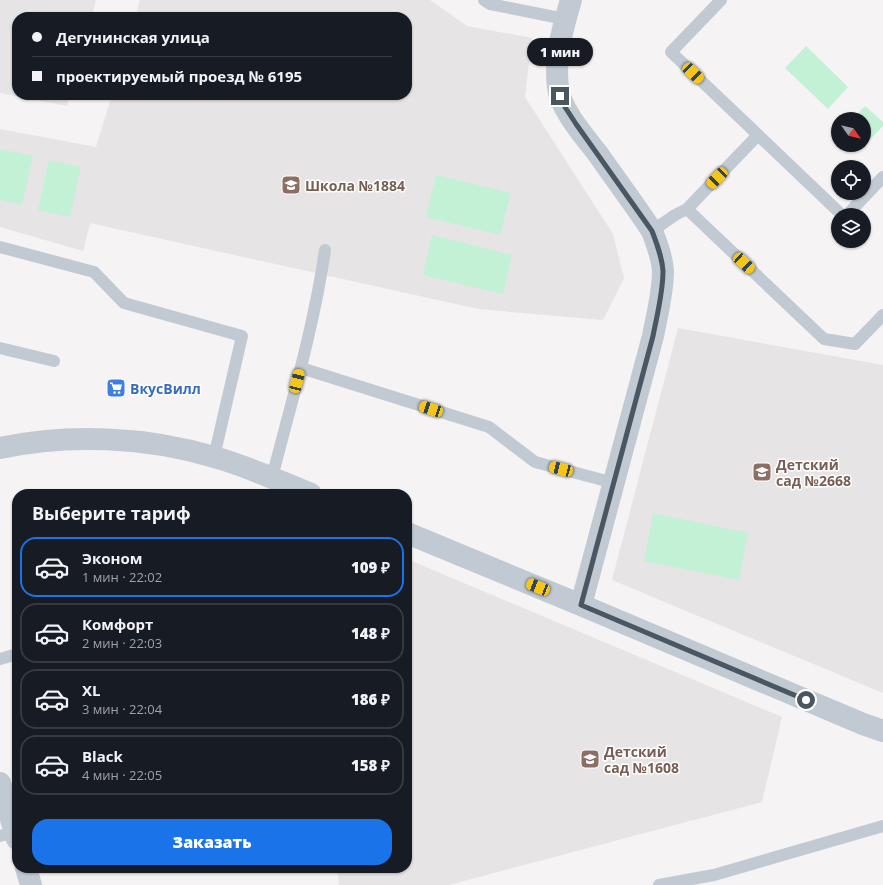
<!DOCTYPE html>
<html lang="ru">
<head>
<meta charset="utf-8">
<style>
	:root { --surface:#171b24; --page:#242831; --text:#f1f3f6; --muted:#9ea1a6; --line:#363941; --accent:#1a73e8 }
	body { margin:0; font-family:"Open Sans",sans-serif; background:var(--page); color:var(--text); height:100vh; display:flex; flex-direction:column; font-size:15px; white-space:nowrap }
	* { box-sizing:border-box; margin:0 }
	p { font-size:13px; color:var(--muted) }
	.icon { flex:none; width:22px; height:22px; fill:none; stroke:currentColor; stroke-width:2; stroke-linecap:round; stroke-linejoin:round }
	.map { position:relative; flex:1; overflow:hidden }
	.side { position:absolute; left:12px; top:489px; width:400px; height:384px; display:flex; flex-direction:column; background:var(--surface); border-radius:16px; box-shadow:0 1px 3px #0004 }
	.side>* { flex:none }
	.hud { position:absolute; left:12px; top:12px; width:400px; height:88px; border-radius:16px; box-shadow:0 1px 3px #0004; display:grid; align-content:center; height:88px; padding:0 20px; background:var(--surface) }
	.needle { width:26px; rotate:124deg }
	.fabs { position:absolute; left:831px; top:112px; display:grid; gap:8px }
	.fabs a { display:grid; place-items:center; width:40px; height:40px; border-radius:50%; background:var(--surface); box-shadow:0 1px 3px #0004; font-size:20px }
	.end { position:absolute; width:18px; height:18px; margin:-9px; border:5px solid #4a5661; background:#fff; box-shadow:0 0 0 2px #fff }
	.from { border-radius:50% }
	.bubble { position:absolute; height:28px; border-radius:14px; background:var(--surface); box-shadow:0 1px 3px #0004; font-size:13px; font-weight:800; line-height:28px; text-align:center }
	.car { position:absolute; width:12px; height:24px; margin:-12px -6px; border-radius:5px; box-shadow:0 0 3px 1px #0007; background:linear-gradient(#f5c518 24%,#345 0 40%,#f5c518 0 76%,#345 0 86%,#f5c518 0) }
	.hud b { display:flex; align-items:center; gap:14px; height:38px; font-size:15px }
	.hud b+b { border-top:1px solid var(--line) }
	.hud i { width:10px; height:10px; background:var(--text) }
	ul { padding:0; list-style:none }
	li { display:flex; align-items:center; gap:12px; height:60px; margin:0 8px 6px; padding:0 12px; border:2px solid var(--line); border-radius:16px }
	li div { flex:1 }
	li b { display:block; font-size:15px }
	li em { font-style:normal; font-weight:800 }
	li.selected { border-color:var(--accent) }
	li>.icon { width:36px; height:36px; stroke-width:1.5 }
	h2 { padding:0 20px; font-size:18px; line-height:48px }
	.button { display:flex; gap:8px; margin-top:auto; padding:8px 20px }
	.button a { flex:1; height:46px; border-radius:16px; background:var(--accent); color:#fff; font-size:16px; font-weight:800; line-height:46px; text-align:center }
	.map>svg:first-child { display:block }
</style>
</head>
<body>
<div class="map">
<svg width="883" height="885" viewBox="0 0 883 885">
	<rect width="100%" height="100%" fill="#f5f3f3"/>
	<!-- education -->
	<path fill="#e6e4e5" d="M0,0H96L92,17H17V95H70L67,106L0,93Z
		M140,0H430L467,26L532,38L525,97L613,234L624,278L603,320L478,309L90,223L83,251L0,227V129L96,147L112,95H407V17H135Z
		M678,328L883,365V693L612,580Z
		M407,559L782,717L762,802L449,885H339L337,868H407Z"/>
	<!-- green -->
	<path fill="#c3f1d5" d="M806,46L848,87L828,109L785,68Z
		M865,106L883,122V126L863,147L861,145H864V119H853Z
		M0,149L33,156L22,205L0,200Z
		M49,160L81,167L70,217L38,210Z
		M436,175L511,193L500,235L426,217Z
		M432,235L512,255L503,294L423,275Z
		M653,513L748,533L739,580L644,561Z"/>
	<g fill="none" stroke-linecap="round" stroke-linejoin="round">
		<!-- lane -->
		<path stroke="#c1cad2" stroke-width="12" d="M484,0L490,4L565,19
			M721,0L671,52L842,215
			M687,209L824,339L855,344L883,315
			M847,215L883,177
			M652,231L675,215L687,209L758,135
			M0,247L94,272L124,303L242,336L214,457
			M0,348L54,361
			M301,368L489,427L535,462L614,483
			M272,478C291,403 314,327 325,250
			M0,659L17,654
			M0,836L15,832
			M659,885L714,875L883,826"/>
		<!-- street -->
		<path stroke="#c1cad2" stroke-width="22" d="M571,0C563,27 554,58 558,87C560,109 584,136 598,154C616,180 635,205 652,231C657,244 662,257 663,271C663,293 657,315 653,336L581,605
			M0,448C69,433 147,437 214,457C247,466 279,481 311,494
			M407,533L581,605L863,724L883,731
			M0,783L17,839
			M26,868L31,885"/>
	</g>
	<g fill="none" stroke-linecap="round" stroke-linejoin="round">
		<!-- route -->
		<path stroke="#4a5661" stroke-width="5" d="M560,96L563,104L576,124L652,231C657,244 662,257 663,271C663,293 657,315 653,336L581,605L806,700"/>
	</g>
	<!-- icons -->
	<defs>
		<g id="school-square" transform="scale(1)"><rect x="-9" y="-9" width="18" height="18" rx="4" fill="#8d6e63" stroke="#fff"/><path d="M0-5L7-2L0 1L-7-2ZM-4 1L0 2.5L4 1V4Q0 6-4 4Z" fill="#fff"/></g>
		<g id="supermarket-square" transform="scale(1)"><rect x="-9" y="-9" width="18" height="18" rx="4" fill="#3f7fe0" stroke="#fff"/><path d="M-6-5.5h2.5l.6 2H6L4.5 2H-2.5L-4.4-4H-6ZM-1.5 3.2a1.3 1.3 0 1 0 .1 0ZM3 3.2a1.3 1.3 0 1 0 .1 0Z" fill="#fff"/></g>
	</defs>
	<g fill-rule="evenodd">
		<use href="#school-square" x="291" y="185"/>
		<use href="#supermarket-square" x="116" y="388"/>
		<use href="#school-square" x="762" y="472"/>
		<use href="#school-square" x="590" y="759"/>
	</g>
	<g text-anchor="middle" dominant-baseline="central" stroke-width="3" stroke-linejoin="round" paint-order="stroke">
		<!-- education labels -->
		<g font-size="14" font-weight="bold" fill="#785e54" stroke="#fff" text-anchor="start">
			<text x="305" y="185">Школа №1884</text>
			<text x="776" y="464">Детский<tspan x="776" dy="16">сад №2668</tspan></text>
			<text x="604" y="751">Детский<tspan x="604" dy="16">сад №1608</tspan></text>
		</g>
		<!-- shop labels -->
		<g font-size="14" font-weight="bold" fill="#366cbe" stroke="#fff" text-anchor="start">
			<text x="130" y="388">ВкусВилл</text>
		</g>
	</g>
</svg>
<div class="fabs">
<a><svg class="needle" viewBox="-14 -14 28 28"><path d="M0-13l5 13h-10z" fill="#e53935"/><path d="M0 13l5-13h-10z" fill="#9ea1a6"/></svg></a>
<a><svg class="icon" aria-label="locate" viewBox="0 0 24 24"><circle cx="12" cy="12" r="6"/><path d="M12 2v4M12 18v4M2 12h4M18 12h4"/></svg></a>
<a><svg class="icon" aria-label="layers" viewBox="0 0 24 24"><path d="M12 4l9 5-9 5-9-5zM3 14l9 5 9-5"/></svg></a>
</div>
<i class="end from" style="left:806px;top:700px"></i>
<i class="end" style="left:560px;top:96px"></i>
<div class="bubble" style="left:527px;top:38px;width:66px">1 мин</div>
<i class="car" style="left:693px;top:73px;rotate:134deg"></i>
<i class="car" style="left:717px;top:178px;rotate:224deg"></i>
<i class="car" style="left:744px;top:263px;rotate:133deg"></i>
<i class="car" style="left:297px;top:381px;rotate:14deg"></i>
<i class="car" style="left:431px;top:409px;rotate:288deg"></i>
<i class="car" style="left:561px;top:469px;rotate:285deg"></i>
<i class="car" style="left:538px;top:587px;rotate:292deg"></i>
<div class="hud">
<b><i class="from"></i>Дегунинская улица</b>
<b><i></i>проектируемый проезд № 6195</b>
</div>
<section class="side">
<h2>Выберите тариф</h2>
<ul>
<li class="selected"><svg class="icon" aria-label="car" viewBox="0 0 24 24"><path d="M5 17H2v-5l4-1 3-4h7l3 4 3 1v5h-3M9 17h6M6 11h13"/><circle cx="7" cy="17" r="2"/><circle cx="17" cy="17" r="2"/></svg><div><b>Эконом</b><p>1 мин · 22:02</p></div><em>109 ₽</em></li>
<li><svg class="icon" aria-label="car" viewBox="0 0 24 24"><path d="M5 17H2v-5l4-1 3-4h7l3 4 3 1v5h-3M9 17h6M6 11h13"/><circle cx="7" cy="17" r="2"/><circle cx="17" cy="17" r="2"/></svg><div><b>Комфорт</b><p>2 мин · 22:03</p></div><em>148 ₽</em></li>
<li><svg class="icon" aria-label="car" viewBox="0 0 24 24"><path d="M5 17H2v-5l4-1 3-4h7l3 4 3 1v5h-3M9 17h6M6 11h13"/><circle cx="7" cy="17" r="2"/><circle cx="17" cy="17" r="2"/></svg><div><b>XL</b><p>3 мин · 22:04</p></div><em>186 ₽</em></li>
<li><svg class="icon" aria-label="car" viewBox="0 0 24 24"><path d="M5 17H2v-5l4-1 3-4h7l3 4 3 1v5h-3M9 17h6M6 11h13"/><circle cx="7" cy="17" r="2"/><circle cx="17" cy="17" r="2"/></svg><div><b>Black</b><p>4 мин · 22:05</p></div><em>158 ₽</em></li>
</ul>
<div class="button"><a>Заказать</a></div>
</section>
</div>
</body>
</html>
